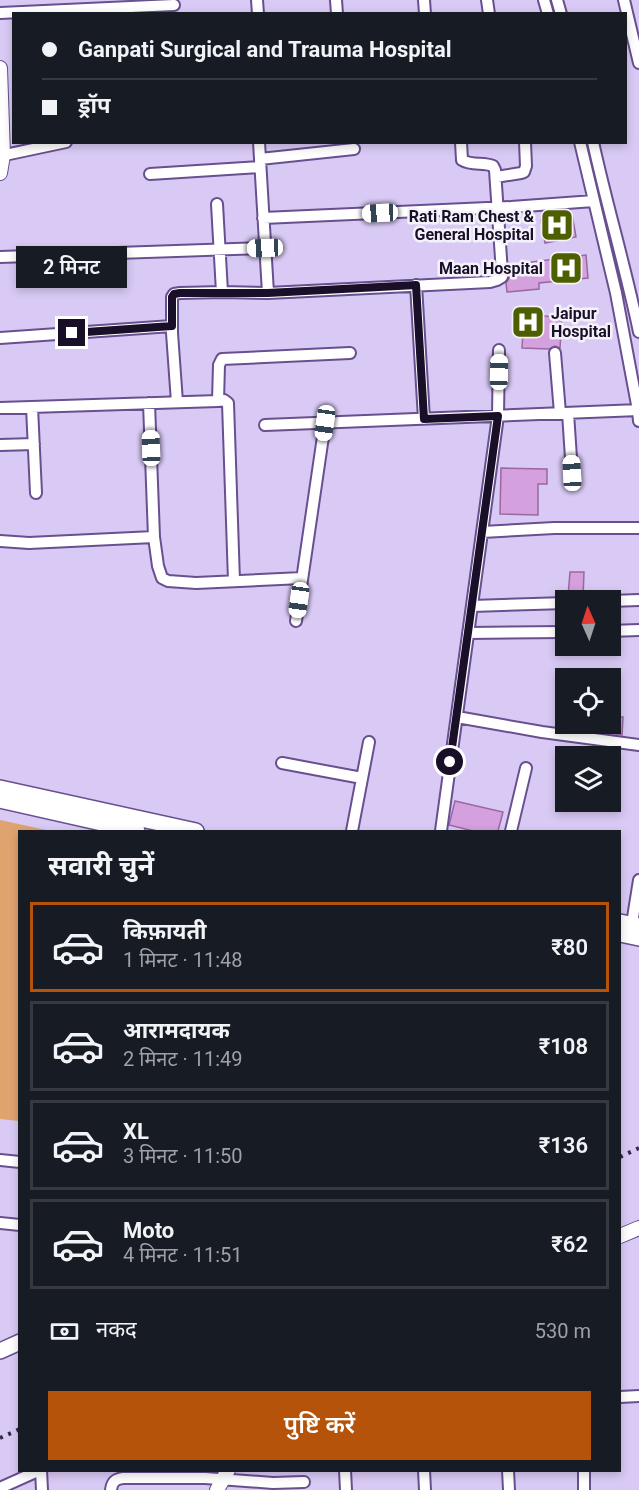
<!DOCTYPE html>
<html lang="hi">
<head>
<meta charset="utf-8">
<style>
	:root { --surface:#171b24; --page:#242831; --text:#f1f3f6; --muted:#9ea1a6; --line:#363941; --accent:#b45309 }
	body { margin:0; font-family:Roboto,"Noto Sans Devanagari",sans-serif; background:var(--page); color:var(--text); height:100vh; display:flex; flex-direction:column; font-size:22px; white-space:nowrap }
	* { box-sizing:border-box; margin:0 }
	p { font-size:20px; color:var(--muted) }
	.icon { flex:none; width:33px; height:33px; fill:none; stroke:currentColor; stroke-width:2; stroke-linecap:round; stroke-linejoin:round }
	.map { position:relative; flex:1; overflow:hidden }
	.panel { position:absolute; left:18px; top:830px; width:603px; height:642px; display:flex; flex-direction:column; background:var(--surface); border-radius:0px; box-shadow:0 3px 9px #0003 }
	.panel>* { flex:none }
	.banner { position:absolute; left:12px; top:12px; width:615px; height:132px; border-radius:0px; box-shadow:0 3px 9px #0003; display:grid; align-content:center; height:132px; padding:0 30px; background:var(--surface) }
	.needle { width:39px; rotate:357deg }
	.controls { position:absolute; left:555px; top:590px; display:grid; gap:12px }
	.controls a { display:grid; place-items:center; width:66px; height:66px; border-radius:0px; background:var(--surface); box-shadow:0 3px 9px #0003; font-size:30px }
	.end { position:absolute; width:27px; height:27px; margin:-14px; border:8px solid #1a0f29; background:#fff; box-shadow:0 0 0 3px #fff }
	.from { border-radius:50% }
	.bubble { position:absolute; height:42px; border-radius:0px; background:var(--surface); box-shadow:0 3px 9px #0003; font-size:20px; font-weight:600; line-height:42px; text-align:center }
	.car { position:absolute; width:18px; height:36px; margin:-18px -9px; border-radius:8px; box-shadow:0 0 4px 2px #0007; background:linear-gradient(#fff 24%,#345 0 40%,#fff 0 76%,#345 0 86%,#fff 0) }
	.banner b { display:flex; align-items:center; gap:21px; height:57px; font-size:22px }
	.banner b+b { border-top:2px solid var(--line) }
	.banner i { width:15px; height:15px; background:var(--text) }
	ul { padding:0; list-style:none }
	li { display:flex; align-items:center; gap:18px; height:90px; margin:0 12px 9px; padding:0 18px; border:3px solid var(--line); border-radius:0px }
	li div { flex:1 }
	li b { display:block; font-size:22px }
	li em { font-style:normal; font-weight:600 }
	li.on { border-color:var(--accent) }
	li>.icon { width:54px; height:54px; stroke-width:1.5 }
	h2 { padding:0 30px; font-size:27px; line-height:72px }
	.pay { display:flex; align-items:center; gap:15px; height:66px; padding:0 30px; font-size:22px }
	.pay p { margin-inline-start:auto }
	.button { display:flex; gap:12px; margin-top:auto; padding:12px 30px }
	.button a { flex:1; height:69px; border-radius:0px; background:var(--accent); color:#fff; font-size:24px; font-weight:600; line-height:69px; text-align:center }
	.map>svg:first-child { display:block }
</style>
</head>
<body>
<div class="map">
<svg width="639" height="1490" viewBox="0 0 639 1490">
	<rect width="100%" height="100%" fill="#d9caf5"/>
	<!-- green -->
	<path fill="#dfa370" d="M0,820L51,831H20L19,1121L0,1119Z"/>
	<!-- building -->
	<path fill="#d4a0de" stroke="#9868a2" stroke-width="1.5" d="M572,214L576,237L545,243L541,220Z
		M586,255L588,278L539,283V289L507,292L506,283L509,278V265Z
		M524,315L562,317L560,348L555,346L549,349L522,348Z
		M501,468L547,469V484H538V515L500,514Z
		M570,572H584L583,598H571L568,596Z
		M610,717H623L622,735L594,731V723H610Z
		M455,801L503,812L498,831H473L449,825Z"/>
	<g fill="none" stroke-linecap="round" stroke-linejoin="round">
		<!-- minor casing -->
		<g stroke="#684f8f" stroke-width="14">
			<path id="minor" d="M257,0L258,14
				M336,0L337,14
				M424,0L425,14
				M487,0L489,14
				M544,0L548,14
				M557,0L561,14
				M624,0L639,63
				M0,13L174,5
				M259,142L268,293
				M580,142L616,293L638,410L639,421
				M593,142C607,206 626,269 639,332
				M0,156L66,142
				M260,159L354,149
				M150,174L260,167
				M496,177L521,173L524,172L526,166L525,142
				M217,204L222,292L268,293L490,282L497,280L502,277V273L495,170L493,166C483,162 472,166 462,160L461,142
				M263,218L511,207L594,201
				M0,257L265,248
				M416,285L424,419
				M0,338L172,326
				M555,353L560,413
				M218,401L219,365L222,359L350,353
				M177,402L172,333V297L174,294L180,293L222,292
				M149,403L154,537L158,566L162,578L168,581L196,583L302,578
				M32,407L36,493
				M0,408L218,401L224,400L228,403L234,581
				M568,413L572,473
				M265,425L639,410
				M0,445L34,444
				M482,532L554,528H639
				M0,541L29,543L154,537
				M610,601L639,600
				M472,606L566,603
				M296,621L325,423
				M610,631L639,630
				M468,633L566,632
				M457,717L542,732L639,745
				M282,763L362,778
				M352,831L369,742
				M441,831L498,416L499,350
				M511,831L526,768
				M631,930L639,880
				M0,1160L20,1162
				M0,1223L20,1225
				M620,1397L639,1396
				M41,1470L42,1490
				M345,1470L346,1490
				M424,1470L425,1490
				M508,1470L509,1490
				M584,1470V1490
				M0,1488L40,1470
				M111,1490C112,1482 115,1479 123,1478H205L273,1483L304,1482"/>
		</g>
		<!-- tertiary casing -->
		<g stroke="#684f8f" stroke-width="16">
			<path id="tertiary" d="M0,68L3,155L0,173
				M620,1236L639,1228
				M217,1490L228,1470"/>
		</g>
		<!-- secondary casing -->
		<g stroke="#684f8f" stroke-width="18">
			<path id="secondary" d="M0,788L196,831
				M0,800L137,831
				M620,922L639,926
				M620,934L639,938
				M0,1351L20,1342"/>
		</g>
		<!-- minor -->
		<use href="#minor" stroke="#fff" stroke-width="10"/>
		<!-- tertiary -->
		<use href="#tertiary" stroke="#fff" stroke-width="14"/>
		<!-- secondary -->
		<use href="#secondary" stroke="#fff" stroke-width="15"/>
		<!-- rail -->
		<path stroke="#342945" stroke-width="4" stroke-dasharray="3 6" stroke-linecap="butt" d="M620,1157L639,1148
			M0,1438L20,1429"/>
	</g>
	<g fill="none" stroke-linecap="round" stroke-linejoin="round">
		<!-- route -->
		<path stroke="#1a0f29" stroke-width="8" d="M72,333L172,326V297L174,294L180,293H268L416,285L424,419L498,416L450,762"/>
	</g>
	<!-- icons -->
	<defs>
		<g id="hospital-square" transform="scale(1.725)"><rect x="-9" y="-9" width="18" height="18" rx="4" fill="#4e5f02" stroke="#f4f2f9"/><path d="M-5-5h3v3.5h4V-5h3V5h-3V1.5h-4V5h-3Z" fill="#fff"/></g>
	</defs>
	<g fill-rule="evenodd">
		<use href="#hospital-square" x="557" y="225"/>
		<use href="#hospital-square" x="566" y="268"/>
		<use href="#hospital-square" x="528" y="322"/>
	</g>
	<g text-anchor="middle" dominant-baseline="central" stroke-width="5" stroke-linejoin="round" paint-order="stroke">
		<!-- poi labels -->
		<g font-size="16" font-weight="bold" fill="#1a0f29" stroke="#f4f2f9" text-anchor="end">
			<text x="534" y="216">Rati Ram Chest &amp;<tspan x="534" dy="18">General Hospital</tspan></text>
			<text x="543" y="268">Maan Hospital</text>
			<text x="551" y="313" text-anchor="start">Jaipur<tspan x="551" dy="18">Hospital</tspan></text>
		</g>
	</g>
</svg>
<div class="controls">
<a><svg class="needle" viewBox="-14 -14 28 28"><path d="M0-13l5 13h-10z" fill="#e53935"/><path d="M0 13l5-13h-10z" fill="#9ea1a6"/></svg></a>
<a><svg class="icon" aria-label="locate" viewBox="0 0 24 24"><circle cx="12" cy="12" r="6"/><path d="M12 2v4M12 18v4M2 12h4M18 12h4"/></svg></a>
<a><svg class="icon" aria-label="layers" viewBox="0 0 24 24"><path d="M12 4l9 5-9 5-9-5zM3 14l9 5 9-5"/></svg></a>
</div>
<i class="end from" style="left:450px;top:762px"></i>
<i class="end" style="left:72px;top:333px"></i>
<div class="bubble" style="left:16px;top:246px;width:111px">2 मिनट</div>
<i class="car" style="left:380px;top:213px;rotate:267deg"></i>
<i class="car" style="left:265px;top:248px;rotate:268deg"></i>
<i class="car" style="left:499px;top:372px;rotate:1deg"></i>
<i class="car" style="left:325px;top:423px;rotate:188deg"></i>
<i class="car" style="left:151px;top:448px;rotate:358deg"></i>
<i class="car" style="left:572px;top:473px;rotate:357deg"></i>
<i class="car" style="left:299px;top:600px;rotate:188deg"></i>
<div class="banner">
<b><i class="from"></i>Ganpati Surgical and Trauma Hospital</b>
<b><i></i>ड्रॉप</b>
</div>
<section class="panel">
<h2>सवारी चुनें</h2>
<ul>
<li class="on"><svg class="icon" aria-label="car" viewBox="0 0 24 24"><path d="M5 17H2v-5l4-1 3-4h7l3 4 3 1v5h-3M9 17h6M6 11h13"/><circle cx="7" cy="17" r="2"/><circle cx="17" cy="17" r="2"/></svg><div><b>किफ़ायती</b><p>1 मिनट · 11:48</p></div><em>₹80</em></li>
<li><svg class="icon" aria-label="car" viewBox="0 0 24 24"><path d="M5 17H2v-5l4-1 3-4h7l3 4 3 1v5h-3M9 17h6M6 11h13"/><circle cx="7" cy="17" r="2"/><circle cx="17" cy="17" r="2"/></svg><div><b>आरामदायक</b><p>2 मिनट · 11:49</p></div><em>₹108</em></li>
<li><svg class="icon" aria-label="car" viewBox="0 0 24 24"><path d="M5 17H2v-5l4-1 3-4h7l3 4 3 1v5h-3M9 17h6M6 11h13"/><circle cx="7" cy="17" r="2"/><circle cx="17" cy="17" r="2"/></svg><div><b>XL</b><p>3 मिनट · 11:50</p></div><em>₹136</em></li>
<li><svg class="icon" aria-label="car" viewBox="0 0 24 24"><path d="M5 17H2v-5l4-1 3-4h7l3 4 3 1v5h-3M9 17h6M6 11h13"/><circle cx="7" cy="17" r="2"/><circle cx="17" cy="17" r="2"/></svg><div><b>Moto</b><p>4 मिनट · 11:51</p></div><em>₹62</em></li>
</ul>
<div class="pay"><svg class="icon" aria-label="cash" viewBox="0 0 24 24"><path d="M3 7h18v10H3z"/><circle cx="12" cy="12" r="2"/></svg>नकद<p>530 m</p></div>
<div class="button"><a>पुष्टि करें</a></div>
</section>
</div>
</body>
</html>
